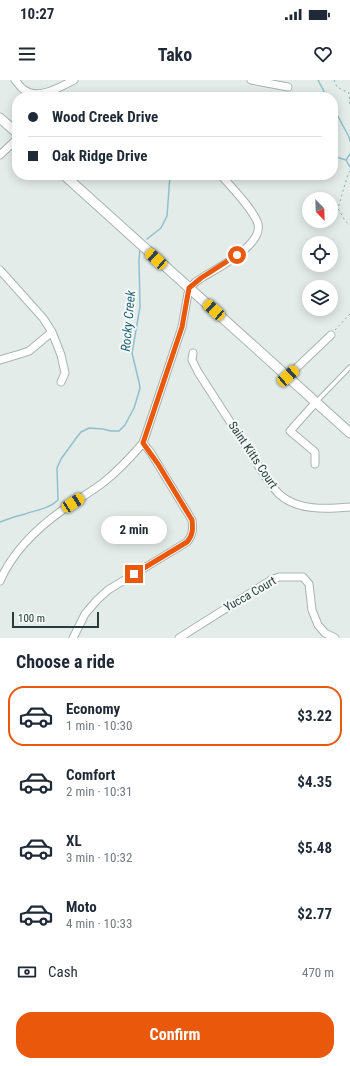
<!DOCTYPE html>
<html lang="en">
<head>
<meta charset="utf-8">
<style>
	:root { --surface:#fff; --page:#f6f6f7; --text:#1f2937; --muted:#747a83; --line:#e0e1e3; --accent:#ea580c }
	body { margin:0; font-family:"Roboto Condensed",sans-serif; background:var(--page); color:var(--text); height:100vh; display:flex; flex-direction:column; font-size:15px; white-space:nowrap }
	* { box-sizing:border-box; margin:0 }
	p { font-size:13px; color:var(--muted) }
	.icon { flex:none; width:22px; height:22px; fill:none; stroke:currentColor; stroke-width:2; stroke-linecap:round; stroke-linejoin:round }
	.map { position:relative; height:558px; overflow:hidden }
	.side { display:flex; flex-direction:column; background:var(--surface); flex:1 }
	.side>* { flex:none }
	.hud { position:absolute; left:12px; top:12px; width:326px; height:88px; border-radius:16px; box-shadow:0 2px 10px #0003; display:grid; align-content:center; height:88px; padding:0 16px; background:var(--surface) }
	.needle { width:26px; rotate:157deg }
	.buttons { position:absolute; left:302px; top:112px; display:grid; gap:8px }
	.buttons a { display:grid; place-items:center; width:36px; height:36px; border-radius:50%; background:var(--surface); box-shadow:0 2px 10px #0003; font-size:20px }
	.scale { position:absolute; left:12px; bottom:10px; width:87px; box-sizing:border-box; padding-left:4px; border:2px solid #243d38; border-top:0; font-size:11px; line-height:14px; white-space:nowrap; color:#243d38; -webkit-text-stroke:3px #f4f9f7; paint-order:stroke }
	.end { position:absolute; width:18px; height:18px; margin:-9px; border:5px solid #ea580c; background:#fff; box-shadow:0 0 0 2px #fff }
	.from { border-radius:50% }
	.bubble { position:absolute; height:28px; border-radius:14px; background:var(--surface); box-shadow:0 2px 10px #0003; font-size:13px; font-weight:700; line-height:28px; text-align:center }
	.car { position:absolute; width:12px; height:24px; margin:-12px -6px; border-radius:5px; box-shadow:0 0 3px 1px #0007; background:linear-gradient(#f5c518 24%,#345 0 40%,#f5c518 0 76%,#345 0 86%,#f5c518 0) }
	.hud b { display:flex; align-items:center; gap:14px; height:38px; font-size:15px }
	.hud b+b { border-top:1px solid var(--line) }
	.hud i { width:10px; height:10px; background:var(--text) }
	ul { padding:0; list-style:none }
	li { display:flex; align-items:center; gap:12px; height:60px; margin:0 8px 6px; padding:0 8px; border:2px solid transparent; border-radius:16px }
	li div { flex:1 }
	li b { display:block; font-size:15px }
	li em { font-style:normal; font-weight:700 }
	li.current { border-color:var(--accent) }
	li>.icon { width:36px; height:36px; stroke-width:1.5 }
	h2 { padding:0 16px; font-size:18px; line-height:48px }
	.pay { display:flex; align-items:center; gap:10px; height:44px; padding:0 16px; font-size:15px }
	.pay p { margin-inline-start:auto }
	.button { display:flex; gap:8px; margin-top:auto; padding:8px 16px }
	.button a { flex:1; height:46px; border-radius:16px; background:var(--accent); color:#fff; font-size:16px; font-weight:700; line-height:46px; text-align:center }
	.status { display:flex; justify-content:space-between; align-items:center; height:28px; padding:0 20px; background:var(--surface); direction:ltr }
	.status svg { height:11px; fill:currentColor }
	header { display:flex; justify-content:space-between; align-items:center; height:52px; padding:0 16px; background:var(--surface); font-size:18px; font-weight:700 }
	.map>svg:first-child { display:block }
</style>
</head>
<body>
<div class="status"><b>10:27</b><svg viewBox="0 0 49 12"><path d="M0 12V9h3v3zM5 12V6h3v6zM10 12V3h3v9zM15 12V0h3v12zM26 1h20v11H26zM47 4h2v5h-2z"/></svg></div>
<header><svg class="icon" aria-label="menu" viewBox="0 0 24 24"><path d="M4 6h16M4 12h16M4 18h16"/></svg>Tako<svg class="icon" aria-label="heart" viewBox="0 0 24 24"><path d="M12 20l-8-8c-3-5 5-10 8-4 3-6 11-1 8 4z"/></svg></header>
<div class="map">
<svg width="350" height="558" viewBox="0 0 350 558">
	<rect width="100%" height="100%" fill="#e4ece9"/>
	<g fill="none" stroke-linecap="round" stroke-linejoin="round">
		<!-- stream -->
		<path stroke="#8fc0ce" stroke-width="1.5" d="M318,0L327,17
			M189,17C194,13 204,14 209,17
			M333,27L349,57L350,61
			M333,76L346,80
			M346,80L350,87
			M346,80L350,74
			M147,159L161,148L167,136L170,95
			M0,442C8,439 17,436 25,434C36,430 49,429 58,420L57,388L61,379L77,357L81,352L89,348L103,349L111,351H119L125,345L134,328L138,315L140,308L139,302L132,273L140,227L139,180L140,169"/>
		<!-- service casing -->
		<g stroke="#a7b4b0" stroke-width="5.5">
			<path id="service" d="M317,321L350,287"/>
		</g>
		<!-- minor casing -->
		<g stroke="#a7b4b0" stroke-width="9">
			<path id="minor" d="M15,0C18,3 20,7 23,9C38,21 60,7 74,0
				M251,0L288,7
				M0,75L17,59
				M0,190L43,238L52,252L61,275L65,293L61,302
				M193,273L192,280L198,292L267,399C271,404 274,409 279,414C297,431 327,429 350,427
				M0,280L20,274L29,271L52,252
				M288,296L331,255
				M315,384V372L290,351L316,322
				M0,501C13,471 37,448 64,429C77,420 91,412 104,402C119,390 131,377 143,363L182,247L189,208C193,204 198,200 203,197C218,188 263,165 258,144C254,130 231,107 221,95
				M73,558L85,534L97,520L108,510L187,462C193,455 193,449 192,440L151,373L143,363
				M179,558L271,500L279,497H303L309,504L312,530L318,545L325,553L335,558"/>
		</g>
		<!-- tertiary casing -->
		<g stroke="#a7b4b0" stroke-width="11">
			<path id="tertiary" d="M0,38L17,53
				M64,95L350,353"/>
		</g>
		<!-- path -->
		<path stroke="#86aea4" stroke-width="1" stroke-dasharray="2 3" stroke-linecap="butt" d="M334,0L337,7L349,13L350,27
			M350,91L348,94L338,128L345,141L350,145
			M335,250L350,234"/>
		<!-- service -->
		<use href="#service" stroke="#fff" stroke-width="3.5"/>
		<!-- minor -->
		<use href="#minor" stroke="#fff" stroke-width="7"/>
		<!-- tertiary -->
		<use href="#tertiary" stroke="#fff" stroke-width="9"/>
	</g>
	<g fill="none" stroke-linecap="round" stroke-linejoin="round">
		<!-- route -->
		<path stroke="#ea580c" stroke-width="5" d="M134,494L187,462C193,455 193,449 192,440L158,384L143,363L182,247L189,208L201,198L237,175"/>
	</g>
	<g text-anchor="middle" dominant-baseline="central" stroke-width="4" stroke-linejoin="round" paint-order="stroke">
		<!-- street labels -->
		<g font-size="12" fill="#243d38" stroke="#f4f9f7">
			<text transform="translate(253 375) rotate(56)">Saint Kitts Court</text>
			<text transform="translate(250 514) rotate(-30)">Yucca Court</text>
		</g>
		<!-- water labels -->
		<g font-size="13" font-style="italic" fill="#216276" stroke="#f4f9f7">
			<text transform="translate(128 241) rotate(-85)">Rocky Creek</text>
		</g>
	</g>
</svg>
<div class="buttons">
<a><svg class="needle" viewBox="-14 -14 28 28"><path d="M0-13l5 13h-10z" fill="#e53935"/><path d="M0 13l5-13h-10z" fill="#747a83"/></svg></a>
<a><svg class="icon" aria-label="locate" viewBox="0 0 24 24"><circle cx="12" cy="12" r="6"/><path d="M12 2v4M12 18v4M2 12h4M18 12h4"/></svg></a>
<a><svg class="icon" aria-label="layers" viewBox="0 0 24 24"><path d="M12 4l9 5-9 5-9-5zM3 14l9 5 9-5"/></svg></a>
</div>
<div class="scale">100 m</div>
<i class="end from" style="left:237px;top:175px"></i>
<i class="end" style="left:134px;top:494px"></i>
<div class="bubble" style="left:101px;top:436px;width:66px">2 min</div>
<i class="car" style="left:156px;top:179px;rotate:312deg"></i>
<i class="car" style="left:214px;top:230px;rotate:312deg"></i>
<i class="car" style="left:288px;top:296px;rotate:48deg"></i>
<i class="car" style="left:73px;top:423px;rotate:57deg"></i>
<div class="hud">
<b><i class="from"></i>Wood Creek Drive</b>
<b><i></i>Oak Ridge Drive</b>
</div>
</div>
<section class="side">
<h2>Choose a ride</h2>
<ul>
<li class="current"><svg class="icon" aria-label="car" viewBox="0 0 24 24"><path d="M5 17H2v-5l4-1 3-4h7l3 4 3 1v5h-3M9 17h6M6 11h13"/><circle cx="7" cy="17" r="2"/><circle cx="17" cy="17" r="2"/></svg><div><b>Economy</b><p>1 min · 10:30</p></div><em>$3.22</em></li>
<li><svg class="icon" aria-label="car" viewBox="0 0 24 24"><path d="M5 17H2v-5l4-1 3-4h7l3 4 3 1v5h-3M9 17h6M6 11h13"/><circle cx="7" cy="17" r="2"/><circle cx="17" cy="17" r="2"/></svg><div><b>Comfort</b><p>2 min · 10:31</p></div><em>$4.35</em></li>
<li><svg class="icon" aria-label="car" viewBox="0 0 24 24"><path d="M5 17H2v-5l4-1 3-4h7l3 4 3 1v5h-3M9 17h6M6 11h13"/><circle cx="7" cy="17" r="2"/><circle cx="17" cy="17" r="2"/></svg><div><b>XL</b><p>3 min · 10:32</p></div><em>$5.48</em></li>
<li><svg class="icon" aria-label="car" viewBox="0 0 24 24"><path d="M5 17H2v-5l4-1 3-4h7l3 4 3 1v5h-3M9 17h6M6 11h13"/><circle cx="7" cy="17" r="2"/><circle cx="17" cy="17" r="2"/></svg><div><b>Moto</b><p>4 min · 10:33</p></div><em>$2.77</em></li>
</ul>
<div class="pay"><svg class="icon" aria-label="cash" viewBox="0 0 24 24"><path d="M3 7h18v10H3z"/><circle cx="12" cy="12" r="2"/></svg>Cash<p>470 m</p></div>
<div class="button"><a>Confirm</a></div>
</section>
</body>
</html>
